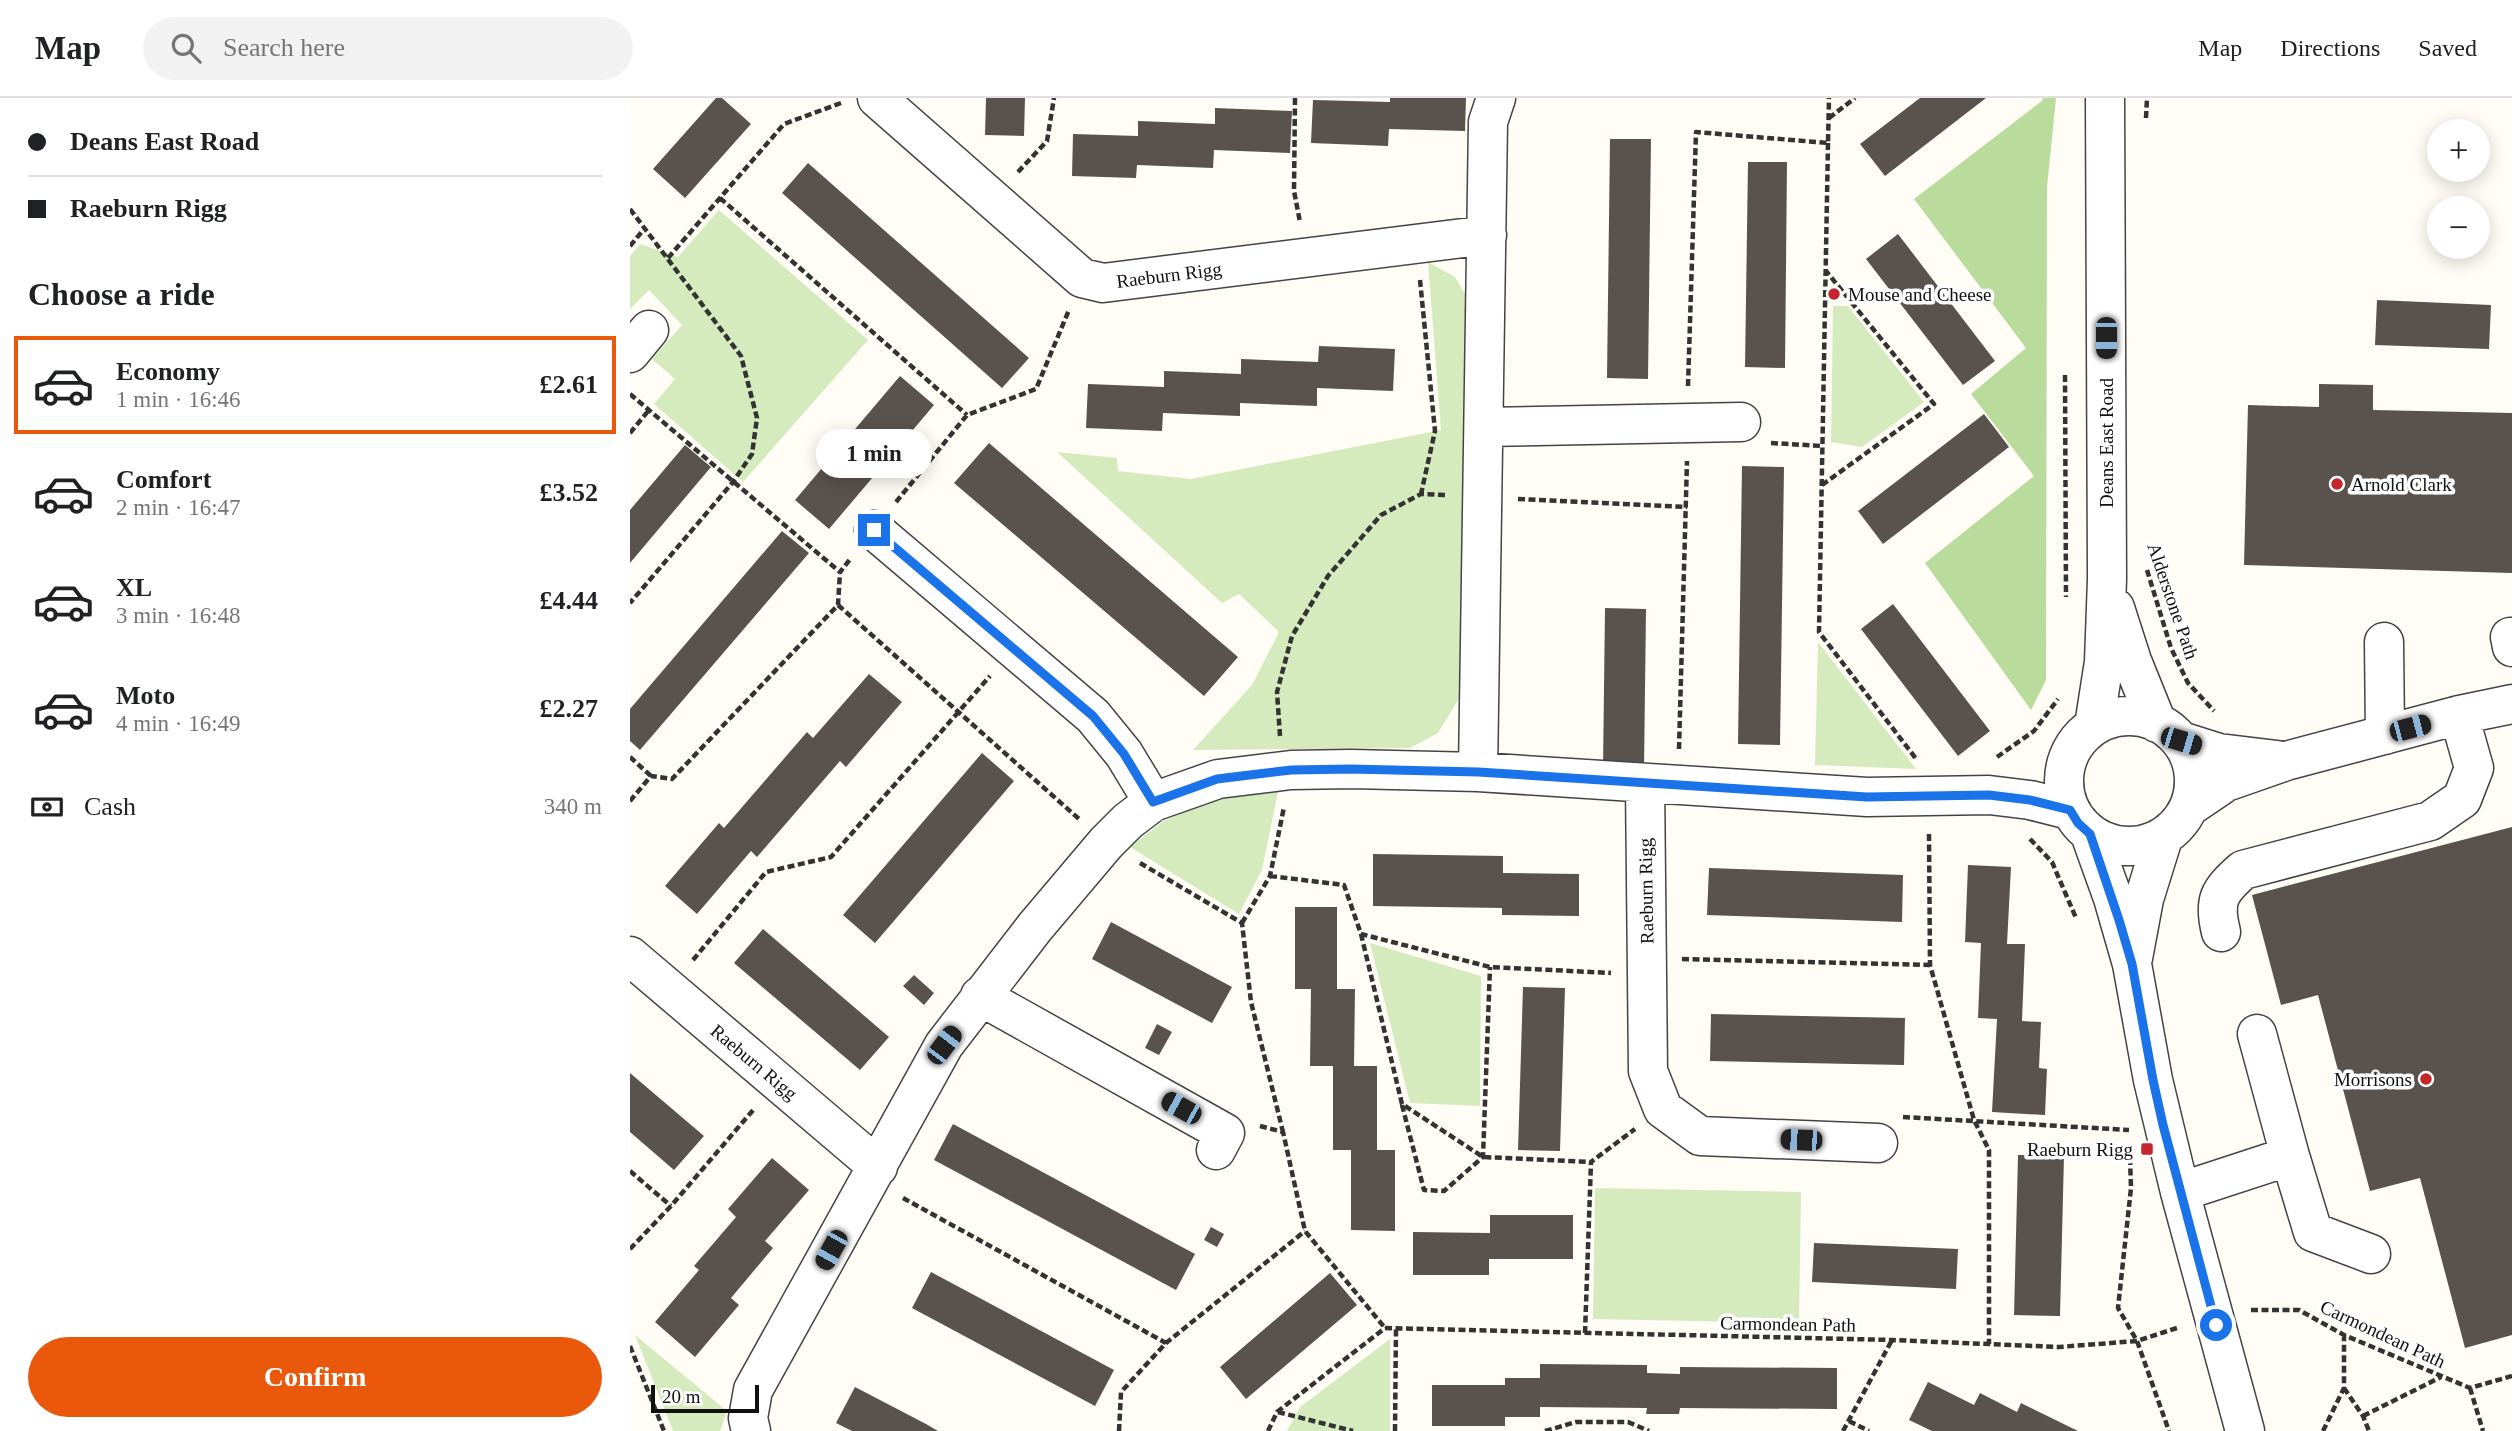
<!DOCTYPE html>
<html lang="en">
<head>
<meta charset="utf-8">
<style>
	:root { --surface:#fff; --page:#f2f2f2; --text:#202124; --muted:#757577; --line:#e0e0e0; --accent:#ea580c }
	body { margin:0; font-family:"Times New Roman",serif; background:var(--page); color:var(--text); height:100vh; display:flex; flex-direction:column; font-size:26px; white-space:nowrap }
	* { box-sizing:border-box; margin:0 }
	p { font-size:23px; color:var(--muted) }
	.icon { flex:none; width:38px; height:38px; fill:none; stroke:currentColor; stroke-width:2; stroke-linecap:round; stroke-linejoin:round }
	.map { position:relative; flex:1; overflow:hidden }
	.panel { display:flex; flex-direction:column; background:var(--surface); width:630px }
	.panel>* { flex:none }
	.banner { display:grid; align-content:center; height:154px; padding:0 28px; background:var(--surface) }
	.tools { position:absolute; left:1797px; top:21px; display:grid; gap:14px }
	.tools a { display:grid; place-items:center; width:63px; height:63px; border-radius:50%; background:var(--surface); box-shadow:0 4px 18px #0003; font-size:35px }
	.scale { position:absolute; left:21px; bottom:18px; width:108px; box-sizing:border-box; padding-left:7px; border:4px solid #111; border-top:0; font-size:19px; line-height:24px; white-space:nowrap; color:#111; -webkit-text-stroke:5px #fff; paint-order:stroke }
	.end { position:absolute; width:32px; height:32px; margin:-16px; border:9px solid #1a73e8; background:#fff; box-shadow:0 0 0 4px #fff }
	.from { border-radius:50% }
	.bubble { position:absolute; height:49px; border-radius:24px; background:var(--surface); box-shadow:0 4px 18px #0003; font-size:23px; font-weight:700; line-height:49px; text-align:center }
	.car { position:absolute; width:21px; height:42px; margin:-21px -10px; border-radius:9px; box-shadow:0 0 5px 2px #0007; background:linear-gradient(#222 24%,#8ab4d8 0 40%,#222 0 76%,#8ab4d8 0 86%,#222 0) }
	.banner b { display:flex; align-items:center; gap:24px; height:66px; font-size:26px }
	.banner b+b { border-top:2px solid var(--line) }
	.banner i { width:18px; height:18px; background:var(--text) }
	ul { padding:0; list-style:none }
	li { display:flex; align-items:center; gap:21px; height:98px; margin:0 14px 10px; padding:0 14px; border:4px solid transparent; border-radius:0px }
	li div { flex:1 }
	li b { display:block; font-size:26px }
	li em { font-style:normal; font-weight:700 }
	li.active { border-color:var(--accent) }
	li>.icon { width:63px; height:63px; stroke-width:1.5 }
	h2 { padding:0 28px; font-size:32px; line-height:84px }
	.pay { display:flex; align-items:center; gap:18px; height:77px; padding:0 28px; font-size:26px }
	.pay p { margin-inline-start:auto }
	.primary-button { display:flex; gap:14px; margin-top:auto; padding:14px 28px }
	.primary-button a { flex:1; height:80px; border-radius:42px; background:var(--accent); color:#fff; font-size:28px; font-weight:700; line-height:80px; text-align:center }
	header { display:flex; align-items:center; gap:42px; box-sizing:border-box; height:98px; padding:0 35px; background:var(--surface); border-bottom:2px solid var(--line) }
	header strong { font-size:33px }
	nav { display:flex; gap:38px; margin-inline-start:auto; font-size:24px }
	.search { width:490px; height:63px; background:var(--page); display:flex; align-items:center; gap:18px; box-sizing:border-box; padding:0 24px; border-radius:38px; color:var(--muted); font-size:26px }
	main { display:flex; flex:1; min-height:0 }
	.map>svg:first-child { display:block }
</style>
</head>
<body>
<header>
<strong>Map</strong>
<div class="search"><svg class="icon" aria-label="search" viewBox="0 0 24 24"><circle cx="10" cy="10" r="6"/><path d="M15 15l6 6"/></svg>Search here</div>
<nav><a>Map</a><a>Directions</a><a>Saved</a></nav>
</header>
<main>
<section class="panel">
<div class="banner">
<b><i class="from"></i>Deans East Road</b>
<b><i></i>Raeburn Rigg</b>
</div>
<h2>Choose a ride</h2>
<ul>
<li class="active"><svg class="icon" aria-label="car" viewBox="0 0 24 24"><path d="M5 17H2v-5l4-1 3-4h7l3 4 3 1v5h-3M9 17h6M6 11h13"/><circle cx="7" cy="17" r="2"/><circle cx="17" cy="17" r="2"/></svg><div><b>Economy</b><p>1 min · 16:46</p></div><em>£2.61</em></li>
<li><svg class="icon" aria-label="car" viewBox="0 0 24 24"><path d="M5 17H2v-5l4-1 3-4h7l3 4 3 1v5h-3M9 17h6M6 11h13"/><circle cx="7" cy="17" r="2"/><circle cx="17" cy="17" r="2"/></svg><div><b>Comfort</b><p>2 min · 16:47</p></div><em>£3.52</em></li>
<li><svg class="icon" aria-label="car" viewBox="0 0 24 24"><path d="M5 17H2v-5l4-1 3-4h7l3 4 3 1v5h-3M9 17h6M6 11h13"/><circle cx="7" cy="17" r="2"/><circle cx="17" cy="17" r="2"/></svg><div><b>XL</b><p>3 min · 16:48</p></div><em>£4.44</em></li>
<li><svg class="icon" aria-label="car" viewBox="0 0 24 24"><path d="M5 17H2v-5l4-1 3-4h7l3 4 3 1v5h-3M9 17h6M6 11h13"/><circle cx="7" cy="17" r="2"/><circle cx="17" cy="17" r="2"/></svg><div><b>Moto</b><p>4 min · 16:49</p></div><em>£2.27</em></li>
</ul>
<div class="pay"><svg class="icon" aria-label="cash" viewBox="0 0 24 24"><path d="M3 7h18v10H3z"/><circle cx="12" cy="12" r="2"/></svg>Cash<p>340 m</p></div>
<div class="primary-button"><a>Confirm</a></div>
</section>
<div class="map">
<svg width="1882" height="1333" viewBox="0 0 1882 1333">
	<rect width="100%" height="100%" fill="#fffdf5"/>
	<!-- green -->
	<path fill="#d5ebbd" d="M89,112L238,242L113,384L24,306L45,281L22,261L52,227L19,192L0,211V158L10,146L48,159Z
		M798,164L825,179L838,201L830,599L808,635L780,650L563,652L622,587L649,534L609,496L592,505L427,354L487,360L488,373L561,381L811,332Z
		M1203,208H1218L1294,304L1232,349L1201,344Z
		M1188,544L1286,671L1185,667Z
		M649,689L632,772L609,816L500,749L532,724L591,698Z
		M740,845L851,878L850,1008L780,1005Z
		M965,1090L1171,1094L1169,1225L963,1221Z
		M5,1237L97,1313L90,1333H43Z
		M760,1241V1333H657L670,1309Z"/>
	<!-- forest -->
	<path fill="#b9dc9c" d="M1412,0H1426L1417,89L1416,582L1401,612L1295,465L1404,378L1341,296L1396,250L1284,101L1413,2Z"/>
	<!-- building -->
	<path fill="#5a524d" d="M86,0H92L121,26L55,100L23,71Z
		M356,0H395L394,38L355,37Z
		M760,0H836L835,33L759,31L758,48L681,45L683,2L760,4Z
		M1290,0H1356L1255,78L1230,46Z
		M585,10L662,13L660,55L584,52L583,70L507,67L506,80L442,78L443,36L508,38V23L585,26Z
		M980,41H1021L1018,281L977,280Z
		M1118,64H1157L1155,270L1115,269Z
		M178,65L399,260L372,290L152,95Z
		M1268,136L1365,263L1333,287L1236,161Z
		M1747,202L1861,207L1859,251L1745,247Z
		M689,248L765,251L763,293L687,290V308L610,305V318L533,315L532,333L456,330L458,286L534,289V273L611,276V261L688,264Z
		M270,278L304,307L199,431L165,402Z
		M1689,286L1743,287V312L1882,315V475L1614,467L1618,307L1689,309Z
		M1354,316L1379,349L1253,446L1228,413Z
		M359,345L608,559L574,598L324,385Z
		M55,347L81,369L0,465V412Z
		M1112,368L1154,369L1150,647L1108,646Z
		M152,433L179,455L10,652L0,643V611Z
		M1263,506L1360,633L1328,658L1231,531Z
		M975,510L1016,511L1014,671L973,670Z
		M239,576L272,604L216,669L210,663L127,759L121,753L67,816L35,788L89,725L94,730L177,634L183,640Z
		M352,655L384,683L245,845L213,817Z
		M1882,729V1237L1835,1250L1790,1080L1740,1093L1688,897L1651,907L1622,797Z
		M743,756L873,758V775L949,776V818L872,817V810L743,808Z
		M1338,767L1381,769L1377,846H1395L1392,923L1411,924L1409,970L1417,971L1415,1017L1362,1014L1367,921L1348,920L1351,845L1335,844Z
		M1079,770L1273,777L1272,824L1077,817Z
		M665,809H707V891H725L724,968H747V1052H765V1133L721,1132V1052H703V968H680L681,891H665Z
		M481,824L602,889L582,925L462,861Z
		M133,831L259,939L230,972L104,865Z
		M284,877L304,895L294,907L273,888Z
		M893,889L935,890L930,1053L888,1052Z
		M1081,916L1275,920L1274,967L1080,963Z
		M527,926L542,934L529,957L515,950Z
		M0,975L74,1038L44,1072L0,1034Z
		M323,1026L565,1156L546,1192L304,1062Z
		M1388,1057L1434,1058L1430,1218L1384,1217Z
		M142,1060L179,1092L135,1143L143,1150L101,1200L109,1207L65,1259L25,1224L69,1172L64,1168L106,1119L98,1111Z
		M860,1117H943V1161H859V1177H783V1134L860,1135Z
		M581,1129L594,1136L587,1149L574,1142Z
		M1184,1145L1328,1151L1326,1191L1182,1184Z
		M301,1174L484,1272L465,1308L282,1210Z
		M700,1175L727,1207L616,1301L590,1269Z
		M910,1266L1017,1267V1275L1050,1276V1269L1207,1270V1311L1050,1310L1049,1316H1016L1017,1310L910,1309V1319H875V1328H802V1287H875V1280H910Z
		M1298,1284L1344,1307L1350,1295L1387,1314L1391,1305L1448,1333H1302L1279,1322Z
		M225,1289L296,1326L308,1333H222L206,1325Z"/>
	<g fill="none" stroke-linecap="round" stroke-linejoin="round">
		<!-- minor casing -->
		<g stroke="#444" stroke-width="41">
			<path id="minor" d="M247,0L452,180L473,185L857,137
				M0,255L19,232
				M854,329L1111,324
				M244,432L463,618L494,656L523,704
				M1485,510L1502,563L1527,625
				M1880,539L1882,549
				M1754,544L1755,637
				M1434 683a65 65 0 1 1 130 0a65 65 0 1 1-130 0Z
				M1464,628L1474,564L1477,481L1475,0
				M1551,643L1589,655L1647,662
				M848,674L858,24L866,0
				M1015,685L1018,973L1033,1011L1070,1038L1248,1045
				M1559,709L1596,684L1656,663L1829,617L1882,606
				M1460,736L1483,800L1502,866L1523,982L1550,1094L1615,1333
				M1591,834C1583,802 1589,793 1613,772L1800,723L1832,701L1844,670L1829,617
				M0,858L248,1069
				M1503,860L1514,801L1533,740
				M350,898L595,1035L586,1052
				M1627,936L1660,1058
				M1550,1094L1660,1058L1683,1134L1741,1156
				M121,1333L118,1320L123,1292L314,947L405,829L476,745L498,723L523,704L588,681L661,672L721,671L848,674L1237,699L1359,697L1400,702L1440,712"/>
		</g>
		<!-- path -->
		<path stroke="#333" stroke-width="4.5" stroke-dasharray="7 3.5" stroke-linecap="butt" d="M665,0L664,93L670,124
			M1199,20L1225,0
			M1516,20L1517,0
			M1198,45L1189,534L1287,662
			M388,74L417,43L424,0
			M90,100L337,317
			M0,111L111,258L127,320L122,356L103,384L0,505
			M0,148L15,130
			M38,160L154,26L211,5
			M790,182L805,333L791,396
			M1435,277L1436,499
			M1058,288L1066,34L1198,45L1199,0
			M0,296L210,474L221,460
			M0,335L19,312
			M1141,345L1192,348
			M1192,387L1304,306L1196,173
			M888,401L1057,409
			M266,404L337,317L406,291L439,212
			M1517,472L1541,550L1558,585L1584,613
			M208,507L449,721
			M650,638L647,594L662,538L698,478L751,417L791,396L817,397
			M1049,651L1057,363
			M0,659L21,678
			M1367,659L1404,633L1428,601
			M0,703L21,678L42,681L208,507L210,474
			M1299,736L1300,867L1344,1022L1359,1052V1246
			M1400,741L1422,764L1446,820
			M510,765L612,825L621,904L653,1034
			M640,778L714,787L731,836L860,869L981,875
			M612,825L640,778L654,709
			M731,836L772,1006L853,1059L961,1064
			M1052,861L1300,867
			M63,862L136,774L201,759L360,578
			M772,1007L794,1092L814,1093L853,1059L860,869
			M1273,1019L1499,1032
			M630,1028L653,1034L675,1133L755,1230
			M1500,1060L1501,1090L1488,1210L1507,1243L1539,1333
			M0,1073L41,1108
			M273,1100L536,1245
			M0,1151L41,1108L124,1011
			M1621,1212H1669L1714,1237L1840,1290L1882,1278
			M755,1230L1262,1242L1429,1249L1507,1243L1550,1229
			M955,1235L961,1064L1005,1031
			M0,1248L34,1333
			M1714,1290L1733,1318L1739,1333
			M1840,1290L1853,1333
			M648,1314L723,1333
			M1733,1318L1811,1279
			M1219,1323L1239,1333
			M489,1333L491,1294L536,1245L675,1133
			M638,1333L647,1314L755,1230
			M765,1333L766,1230
			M915,1333L946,1324H998L1019,1333
			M1213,1333L1262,1242
			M1693,1333L1714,1290V1237"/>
		<!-- minor -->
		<use href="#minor" stroke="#fff" stroke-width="38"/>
	</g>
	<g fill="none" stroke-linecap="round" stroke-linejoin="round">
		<!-- route -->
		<path stroke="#1a73e8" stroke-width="9" d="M244,432L463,618L494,656L523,704L587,681L661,672L721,671L848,674L1237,699L1359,697L1400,702L1440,712L1448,725L1460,736L1489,822L1502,866L1523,982L1533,1027L1586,1227"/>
	</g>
	<!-- markers -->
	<g fill="#c4262e" stroke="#fff" stroke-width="2.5">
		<circle cx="1204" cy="196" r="7"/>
		<circle cx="1707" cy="386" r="7"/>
		<circle cx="1796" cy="981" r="7"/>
		<rect x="1510" y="1044" width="14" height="14" rx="3.5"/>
	</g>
	<g text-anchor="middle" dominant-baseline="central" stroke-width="7" stroke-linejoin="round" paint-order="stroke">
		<!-- street labels -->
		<g font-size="19" fill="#111" stroke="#fff">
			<text transform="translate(539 177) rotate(-7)">Raeburn Rigg</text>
			<text transform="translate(1476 345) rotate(-90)">Deans East Road</text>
			<text transform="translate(1543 503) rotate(71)">Alderstone Path</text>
			<text transform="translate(1016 793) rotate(-91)">Raeburn Rigg</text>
			<text transform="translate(124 964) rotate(40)">Raeburn Rigg</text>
			<text transform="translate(1158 1226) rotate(1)">Carmondean Path</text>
			<text transform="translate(1753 1236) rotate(25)">Carmondean Path</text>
		</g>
		<!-- poi labels -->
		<g font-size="19" fill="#111" stroke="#fff" text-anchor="start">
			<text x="1218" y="196">Mouse and Cheese</text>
			<text x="1721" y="386">Arnold Clark</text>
			<text x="1782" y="981" text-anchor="end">Morrisons</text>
			<text x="1503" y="1051" text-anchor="end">Raeburn Rigg</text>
		</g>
	</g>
</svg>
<div class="tools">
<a>+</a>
<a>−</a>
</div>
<div class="scale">20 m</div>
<i class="end from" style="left:1586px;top:1227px"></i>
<i class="end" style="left:244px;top:432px"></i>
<div class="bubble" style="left:186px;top:331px;width:116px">1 min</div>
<i class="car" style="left:1476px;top:240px;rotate:180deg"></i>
<i class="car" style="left:1780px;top:630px;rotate:75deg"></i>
<i class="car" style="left:1551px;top:643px;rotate:107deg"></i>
<i class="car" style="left:314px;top:947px;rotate:37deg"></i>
<i class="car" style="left:551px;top:1010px;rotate:299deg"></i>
<i class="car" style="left:1171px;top:1042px;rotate:272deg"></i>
<i class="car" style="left:201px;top:1152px;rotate:209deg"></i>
</div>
</main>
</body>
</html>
